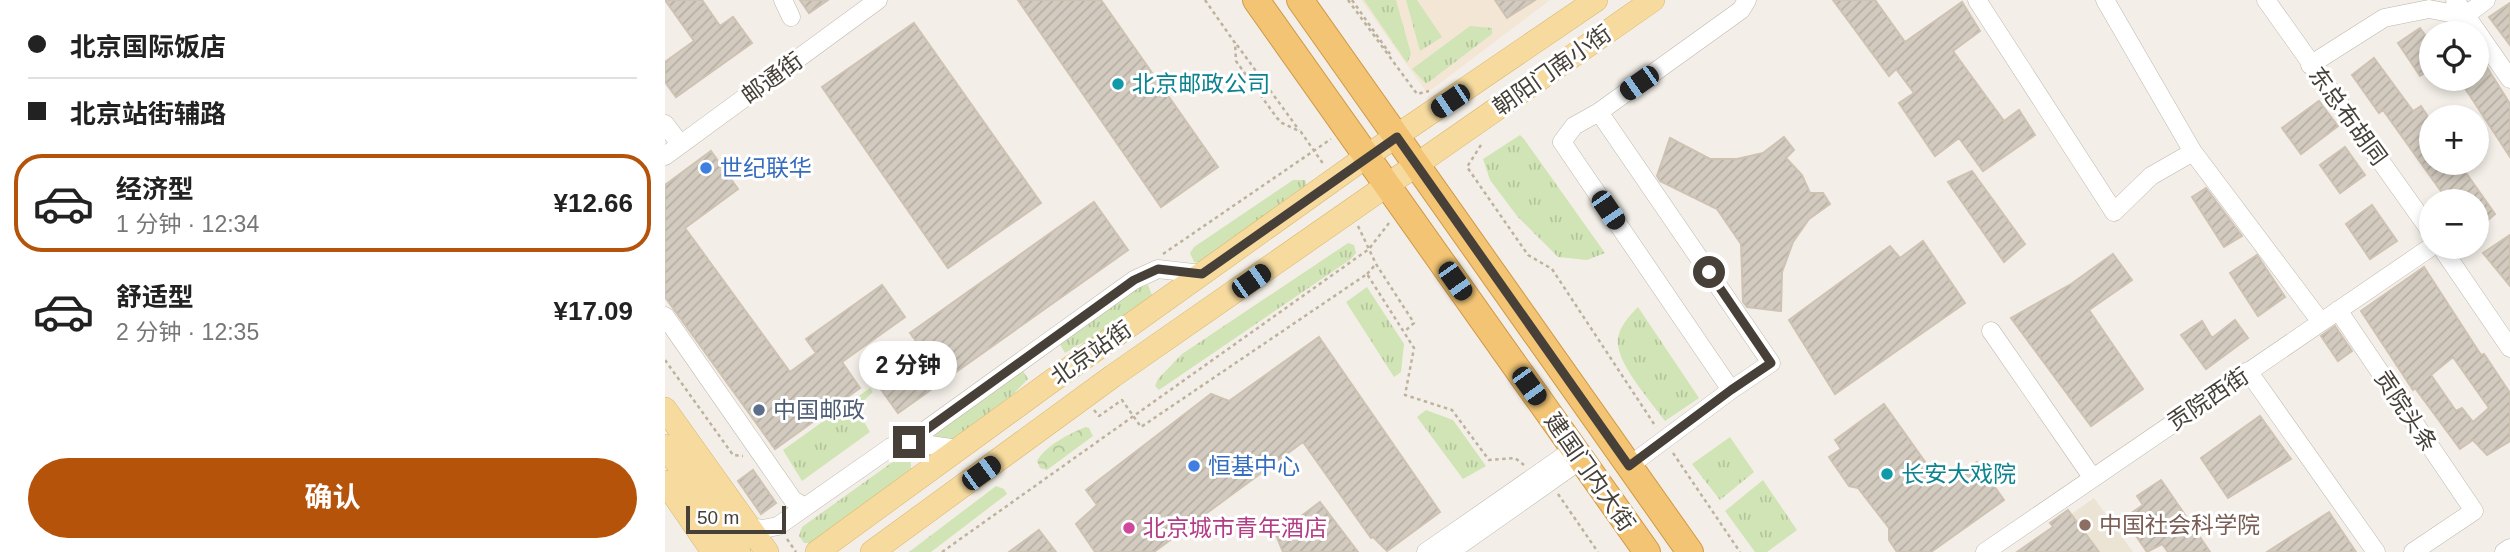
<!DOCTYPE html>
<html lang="zh">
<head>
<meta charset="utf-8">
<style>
	:root { --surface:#fff; --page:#f2f2f2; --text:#222; --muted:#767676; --line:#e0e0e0; --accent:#b45309 }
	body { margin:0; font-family:Helvetica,"Noto Sans SC",sans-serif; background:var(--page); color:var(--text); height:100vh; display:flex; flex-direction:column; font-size:26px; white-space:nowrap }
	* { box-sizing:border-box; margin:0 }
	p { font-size:23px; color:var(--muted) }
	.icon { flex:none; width:38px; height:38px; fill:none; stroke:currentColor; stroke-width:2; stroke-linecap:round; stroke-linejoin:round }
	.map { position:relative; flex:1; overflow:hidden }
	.panel { display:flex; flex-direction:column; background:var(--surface); width:665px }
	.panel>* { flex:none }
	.top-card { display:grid; align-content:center; height:154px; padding:0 28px; background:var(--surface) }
	.controls { position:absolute; left:1754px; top:21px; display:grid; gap:14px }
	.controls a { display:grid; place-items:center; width:70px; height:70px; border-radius:50%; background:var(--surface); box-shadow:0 4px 10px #0003; font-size:35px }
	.scale { position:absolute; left:21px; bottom:18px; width:100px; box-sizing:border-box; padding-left:7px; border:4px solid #464038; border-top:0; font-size:19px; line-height:24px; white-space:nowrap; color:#464038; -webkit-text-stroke:5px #fff; paint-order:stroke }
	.end { position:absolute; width:32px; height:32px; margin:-16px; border:9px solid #464038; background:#fff; box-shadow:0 0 0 4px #fff }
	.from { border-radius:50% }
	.bubble { position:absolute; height:49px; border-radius:24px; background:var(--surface); box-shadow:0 4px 10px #0003; font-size:23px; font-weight:700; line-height:49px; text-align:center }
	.car { position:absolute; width:21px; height:42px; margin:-21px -10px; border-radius:9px; box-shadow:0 0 5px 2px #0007; background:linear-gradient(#222 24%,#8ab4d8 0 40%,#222 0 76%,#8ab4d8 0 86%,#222 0) }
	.top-card b { display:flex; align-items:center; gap:24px; height:66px; font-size:26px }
	.top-card b+b { border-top:2px solid var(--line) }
	.top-card i { width:18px; height:18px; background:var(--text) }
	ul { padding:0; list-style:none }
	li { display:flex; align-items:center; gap:21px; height:98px; margin:0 14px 10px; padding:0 14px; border:4px solid transparent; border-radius:28px }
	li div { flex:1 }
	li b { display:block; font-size:26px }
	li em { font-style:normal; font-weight:700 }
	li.current { border-color:var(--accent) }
	li>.icon { width:63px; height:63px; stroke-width:1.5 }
	.primary-button { display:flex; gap:14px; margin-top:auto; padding:14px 28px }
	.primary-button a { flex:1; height:80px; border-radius:42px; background:var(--accent); color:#fff; font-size:28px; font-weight:700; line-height:80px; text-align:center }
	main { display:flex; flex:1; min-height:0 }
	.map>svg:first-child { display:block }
</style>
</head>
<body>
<main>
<section class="panel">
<div class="top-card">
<b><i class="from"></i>北京国际饭店</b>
<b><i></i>北京站街辅路</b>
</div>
<ul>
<li class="current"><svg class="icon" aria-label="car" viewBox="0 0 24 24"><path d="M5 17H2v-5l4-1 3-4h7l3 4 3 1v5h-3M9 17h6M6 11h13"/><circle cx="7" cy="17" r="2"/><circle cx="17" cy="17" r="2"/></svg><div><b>经济型</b><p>1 分钟 · 12:34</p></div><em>¥12.66</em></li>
<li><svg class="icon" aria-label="car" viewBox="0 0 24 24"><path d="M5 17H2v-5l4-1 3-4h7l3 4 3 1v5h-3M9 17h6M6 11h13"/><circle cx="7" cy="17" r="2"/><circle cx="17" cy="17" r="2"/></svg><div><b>舒适型</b><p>2 分钟 · 12:35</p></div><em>¥17.09</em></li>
</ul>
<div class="primary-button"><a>确认</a></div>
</section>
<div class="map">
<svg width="1845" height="552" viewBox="0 0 1845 552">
	<defs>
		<pattern id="grass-tufts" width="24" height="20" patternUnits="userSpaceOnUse" patternTransform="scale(1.75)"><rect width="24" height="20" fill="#d0e4b5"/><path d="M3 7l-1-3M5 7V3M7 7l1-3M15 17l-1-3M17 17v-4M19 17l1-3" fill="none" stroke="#b4c59c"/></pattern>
		<pattern id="park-crowns" width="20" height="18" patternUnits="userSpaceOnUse" patternTransform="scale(1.75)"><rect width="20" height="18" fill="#d0e4b5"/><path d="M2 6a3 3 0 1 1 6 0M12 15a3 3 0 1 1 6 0" fill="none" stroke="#b4c59c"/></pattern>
		<pattern id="building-hatch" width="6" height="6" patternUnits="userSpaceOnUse" patternTransform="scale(1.75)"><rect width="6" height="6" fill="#d3cbbf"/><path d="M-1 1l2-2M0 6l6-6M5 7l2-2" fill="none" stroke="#b6afa5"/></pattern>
	</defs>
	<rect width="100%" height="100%" fill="#f3efe8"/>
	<!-- commercial -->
	<path fill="#f3e6d5" d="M696,0H885L762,93Z"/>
	<!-- education -->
	<path fill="#ebe3d4" d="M1429,498L1468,552H1352Z"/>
	<!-- grass -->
	<path fill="url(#grass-tufts)" d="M699,0H731L746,54L742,63Z
		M741,0H752L777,37L755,51Z
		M805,26L827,28V34L761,84L747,69Z
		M855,135L859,139L940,253L922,260L893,257L852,216L825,180L818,159Z
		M628,180H640L643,189L536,262H529L525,253L529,247Z
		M683,243L689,245L691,253L686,259L494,390L490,386L493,379L517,354Z
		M483,285L487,295L484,302L430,338L413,345L400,353L394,343L470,288Z
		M702,287L739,344L736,372L729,377L681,302Z
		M973,307L1034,398L1000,421C987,403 955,367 953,345C951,330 964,316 973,307Z
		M357,369L363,379L330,412L282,446L265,436Z
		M205,388L208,392L191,408L205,432L137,481L118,450Z
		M761,410L788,420L821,466L798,479L752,417Z
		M1065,437L1089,472L1055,500L1027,464Z
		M242,457L246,463V469L147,543H139L134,536L137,527L233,458Z
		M1098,480L1132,530L1102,552H1090L1060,511Z
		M331,486L339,489L342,494L266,552H244Z"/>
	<!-- park -->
	<path fill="url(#park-crowns)" d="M421,427L424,428L428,436L382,470L375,468L372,461C381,445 404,434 421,427Z"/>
	<!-- building -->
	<path fill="url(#building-hatch)" stroke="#cec2b3" stroke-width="2" fill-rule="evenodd" d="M0,0H37L55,26L68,17L87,43L11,97L0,82V62L29,41Z
		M135,0H163L144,13Z
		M353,0H436L553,167L496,207Z
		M830,0H870L842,18Z
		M1168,0H1210L1240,42L1297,2L1315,31L1288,51L1339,121L1354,110L1370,135L1318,171L1294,138L1270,156L1234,103L1249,93L1231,69L1224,76Z
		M1845,3V45L1824,17Z
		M249,23L376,203L283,268L157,87Z
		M1755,28L1766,43V69L1755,76L1733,43Z
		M1709,58L1748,111L1756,106L1766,121V163H1794L1830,214L1811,230V201H1783L1718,110L1714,113L1687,75Z
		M1818,61L1845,104V157L1794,79H1811V66Z
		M1654,101L1673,126L1636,154L1617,128Z
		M1119,137L1129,150L1121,158L1137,175L1145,193H1158L1165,204L1144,219L1128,242L1117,272L1116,311L1082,307L1078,302L1076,244L1052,209L995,181L992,176L1005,138L1045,159H1072L1098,153Z
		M1680,147L1700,175L1675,193L1655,165Z
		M46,151L73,189L20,228L125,372L151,353L141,339L217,285L240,317L177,362L195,388L110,449L0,297V185Z
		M1307,171L1360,244L1339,262L1283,182Z
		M1541,188L1577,236L1559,247L1527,197Z
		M429,202L463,250L233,413L210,381L256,348L245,333Z
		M1707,205L1732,241L1705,259L1681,224Z
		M1845,235V286L1818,253Z
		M1258,241L1300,303L1170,394L1124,320L1225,246L1235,258Z
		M1448,254L1467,280L1424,310L1478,389L1426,426L1346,318L1406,284Z
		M1592,255L1620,297L1593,316L1565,273Z
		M1759,267L1816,355L1819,354L1845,393V441L1822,455L1808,440L1795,449L1750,388L1748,390L1696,311ZM1788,357L1824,408L1808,422L1797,408L1791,411L1766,375Z
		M1570,320L1583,338L1541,369L1516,335L1537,321L1547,338Z
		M1670,326L1687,351L1673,361L1656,336Z
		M654,337L775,512L722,551L708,537L706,538L638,442L489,552H430L411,524L432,505L421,490L546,394L564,401Z
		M1219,404L1278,487L1312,462L1339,500L1266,552H1232L1224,540V528L1193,488L1184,486L1164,457L1176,449L1170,440Z
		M1595,416L1626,459L1563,498L1536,458Z
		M88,470L111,503L96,514L73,481Z
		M1496,480L1501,487L1545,552H1503L1497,544L1482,552L1459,518L1478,505L1472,496Z
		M655,502L693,552H618L611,535Z
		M1403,510L1434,552H1352L1388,527L1385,523Z
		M1664,512L1691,552H1602Z
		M374,530L391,552H344Z"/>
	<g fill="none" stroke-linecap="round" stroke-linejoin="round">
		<!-- minor casing -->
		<g stroke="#beb7ac" stroke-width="19">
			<path id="minor" d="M118,0L126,17
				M1312,0L1449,212L1486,176L1528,152
				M1440,0L1528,152L1656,322
				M1601,0L1766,232
				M1790,0L1845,79
				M1645,65L1719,18L1764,9L1800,16L1821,0
				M934,112L1106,363L1066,390L897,142L909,126L934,112L1076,10L1082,0
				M0,124L15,144
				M0,156L213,0
				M1776,247L1845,348
				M1673,310L1809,511L1748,552
				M0,316L128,500L140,507
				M1326,331L1427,477
				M1583,371L1711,552
				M244,442L469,280L493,269L537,274
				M964,466L1066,390
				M84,527L98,529L113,526L226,447L244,442L293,449
				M761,552L909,449
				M785,552L917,459
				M1320,552L1766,247
				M1839,552L1845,548"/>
		</g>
		<!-- major casing -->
		<g stroke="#dab76f" stroke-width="24">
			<path id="major" d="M0,409L102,552
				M0,446L74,552
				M0,482L48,552
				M152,552L384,383L702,156L931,0
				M207,552L448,376L988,0"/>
		</g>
		<!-- highway casing -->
		<g stroke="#d19945" stroke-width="28">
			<path id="highway" d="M591,0L982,552
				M635,0L1025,552"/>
		</g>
		<!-- path -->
		<path stroke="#beb29e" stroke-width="2.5" stroke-dasharray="3.5 3.5" stroke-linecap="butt" d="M540,0L570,43L571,61L612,118L617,123L636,132L659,165
			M683,0L752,94L764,91
			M687,0L725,54
			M572,45L634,130
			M816,145L802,167L863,255L887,269L991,427
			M693,226L711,264L749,323L739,332
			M498,254L666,139
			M702,274L711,264
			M0,360L68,455L78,456
			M429,410L434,416L457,400L476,427L702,274L749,348L740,395L787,410L824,460L850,458L859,465
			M1008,453L1075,552
			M893,494L933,552
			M122,539L131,552
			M277,552L704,249L724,223"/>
		<!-- minor -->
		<use href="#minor" stroke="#fff" stroke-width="18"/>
		<!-- major -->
		<use href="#major" stroke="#f6da9e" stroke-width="23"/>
		<!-- highway -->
		<use href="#highway" stroke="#f2c474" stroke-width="26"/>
	</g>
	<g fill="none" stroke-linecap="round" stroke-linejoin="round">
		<!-- route -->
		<path stroke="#464038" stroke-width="9" d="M244,442L469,280L493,269L537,274L732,137L964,466L1066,390L1106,363L1044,272"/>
	</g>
	<!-- markers -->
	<g fill="#0f9aa8" stroke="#fff" stroke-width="2.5">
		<circle cx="453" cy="84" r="7"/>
		<circle cx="1222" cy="474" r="7"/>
	</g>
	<g fill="#3f7fe0" stroke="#fff" stroke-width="2.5">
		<circle cx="41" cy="168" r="7"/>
		<circle cx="529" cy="466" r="7"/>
	</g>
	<circle fill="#5c6f8a" stroke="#fff" stroke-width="2.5" cx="94" cy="410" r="7"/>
	<circle fill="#8d6e63" stroke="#fff" stroke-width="2.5" cx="1420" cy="525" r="7"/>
	<circle fill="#d1479c" stroke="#fff" stroke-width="2.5" cx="464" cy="528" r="7"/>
	<g text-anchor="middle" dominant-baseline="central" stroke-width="6" stroke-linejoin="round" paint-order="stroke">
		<!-- street labels -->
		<g font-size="23" fill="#464038" stroke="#fff">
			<text transform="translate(887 70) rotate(-35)">朝阳门南小街</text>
			<text transform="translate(107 78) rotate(-36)">邮通街</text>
			<text transform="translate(1683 116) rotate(54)">东总布胡同</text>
			<text transform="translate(426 353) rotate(-35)">北京站街</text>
			<text transform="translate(1543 399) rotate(-34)">贡院西街</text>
			<text transform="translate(1741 411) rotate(56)">贡院头条</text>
			<text transform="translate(925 472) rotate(55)">建国门内大街</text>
		</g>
		<!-- culture labels -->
		<g font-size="23" fill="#0d838f" stroke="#fff" text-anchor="start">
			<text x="467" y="84">北京邮政公司</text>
			<text x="1236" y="474">长安大戏院</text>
		</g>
		<!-- shop labels -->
		<g font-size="23" fill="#366cbe" stroke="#fff" text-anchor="start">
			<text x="55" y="168">世纪联华</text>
			<text x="543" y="466">恒基中心</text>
		</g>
		<!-- service labels -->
		<g font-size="23" fill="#4e5e75" stroke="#fff" text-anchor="start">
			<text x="108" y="410">中国邮政</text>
		</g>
		<!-- education labels -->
		<g font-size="23" fill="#785e54" stroke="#fff" text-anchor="start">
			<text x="1434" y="525">中国社会科学院</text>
		</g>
		<!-- hotel labels -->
		<g font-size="23" fill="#b23c85" stroke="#fff" text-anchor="start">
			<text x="478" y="528">北京城市青年酒店</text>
		</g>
	</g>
</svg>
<div class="controls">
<a><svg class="icon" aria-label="locate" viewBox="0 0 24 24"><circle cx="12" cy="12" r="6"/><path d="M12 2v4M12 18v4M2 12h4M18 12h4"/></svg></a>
<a>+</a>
<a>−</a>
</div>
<div class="scale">50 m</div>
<i class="end from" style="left:1044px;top:272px"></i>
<i class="end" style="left:244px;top:442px"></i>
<div class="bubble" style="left:194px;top:341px;width:98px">2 分钟</div>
<i class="car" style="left:974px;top:83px;rotate:235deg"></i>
<i class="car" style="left:785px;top:101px;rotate:236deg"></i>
<i class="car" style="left:943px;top:210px;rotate:146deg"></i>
<i class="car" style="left:586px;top:281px;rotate:55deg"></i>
<i class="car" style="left:790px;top:281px;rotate:145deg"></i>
<i class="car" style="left:864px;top:386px;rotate:144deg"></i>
<i class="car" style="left:316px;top:473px;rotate:54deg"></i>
</div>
</main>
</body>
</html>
